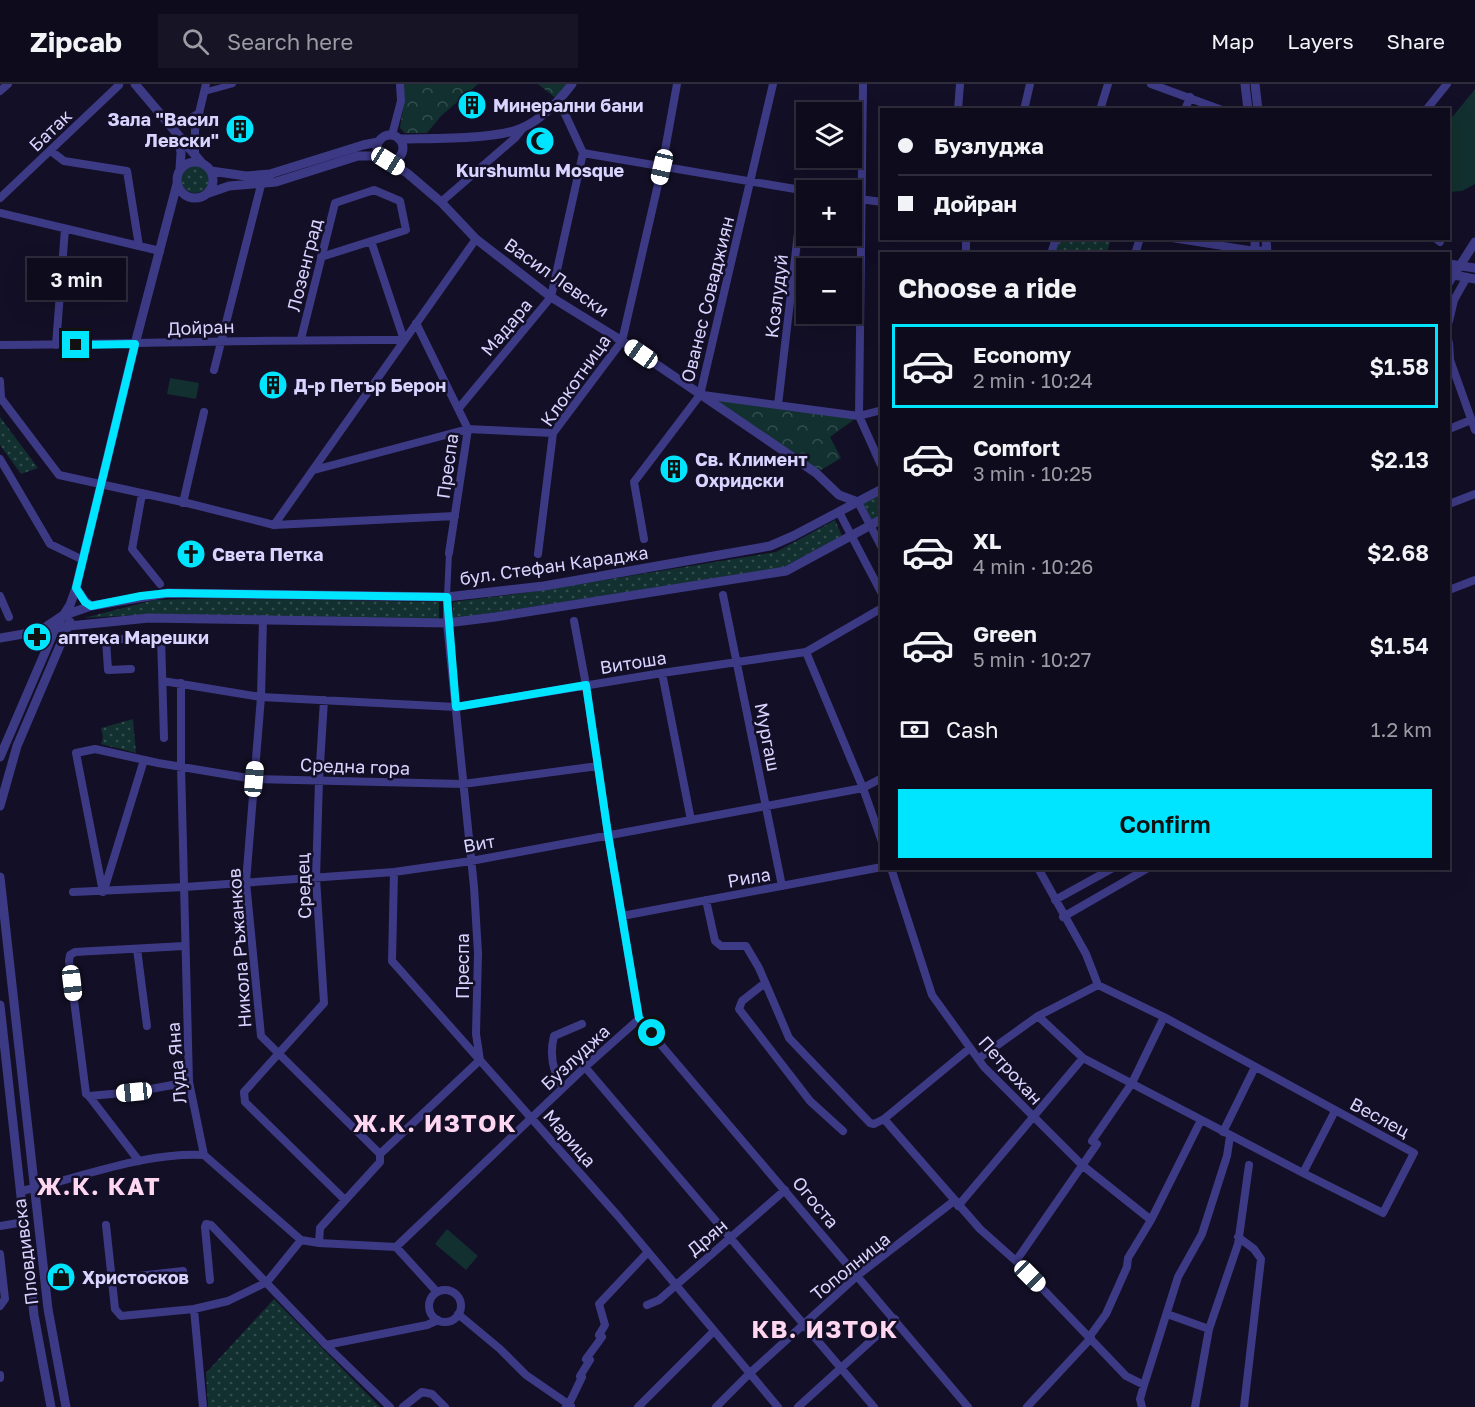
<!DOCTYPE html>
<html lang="en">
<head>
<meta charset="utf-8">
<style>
	:root { --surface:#0e0b1c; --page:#171425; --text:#f1f3f6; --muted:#9b9ba3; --line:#2e2b3b; --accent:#00e5ff }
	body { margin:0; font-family:"Golos Text",sans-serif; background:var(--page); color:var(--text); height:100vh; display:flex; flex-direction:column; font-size:22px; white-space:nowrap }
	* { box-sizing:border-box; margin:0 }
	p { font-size:20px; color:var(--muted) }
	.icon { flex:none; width:33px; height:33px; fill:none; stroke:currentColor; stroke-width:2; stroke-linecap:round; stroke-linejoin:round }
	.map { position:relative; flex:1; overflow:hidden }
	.details { position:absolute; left:880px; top:168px; width:570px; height:618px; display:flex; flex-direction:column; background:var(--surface); border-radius:0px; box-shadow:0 6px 24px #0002,0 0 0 2px var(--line) }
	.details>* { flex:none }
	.guide { position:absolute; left:880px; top:24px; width:570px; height:132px; border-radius:0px; box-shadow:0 6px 24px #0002,0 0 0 2px var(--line); display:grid; align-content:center; height:132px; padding:0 18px; background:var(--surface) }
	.tools { position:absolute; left:796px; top:18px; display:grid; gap:12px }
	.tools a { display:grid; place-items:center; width:66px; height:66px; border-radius:0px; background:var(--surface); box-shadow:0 6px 24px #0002,0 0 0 2px var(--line); font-size:30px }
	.end { position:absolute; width:27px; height:27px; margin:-14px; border:8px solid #00e5ff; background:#111; box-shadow:0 0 0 3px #111 }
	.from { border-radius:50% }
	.bubble { position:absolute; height:42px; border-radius:0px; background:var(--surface); box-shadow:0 6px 24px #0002,0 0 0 2px var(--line); font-size:20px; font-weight:600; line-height:42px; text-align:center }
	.car { position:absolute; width:18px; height:36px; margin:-18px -9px; border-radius:8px; box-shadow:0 0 4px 2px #0007; background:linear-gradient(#fff 24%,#345 0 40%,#fff 0 76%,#345 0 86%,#fff 0) }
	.guide b { display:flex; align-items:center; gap:21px; height:57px; font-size:22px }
	.guide b+b { border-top:2px solid var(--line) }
	.guide i { width:15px; height:15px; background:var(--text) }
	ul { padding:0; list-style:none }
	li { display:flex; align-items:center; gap:18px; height:84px; margin:0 12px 9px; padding:0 6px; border:3px solid transparent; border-radius:0px }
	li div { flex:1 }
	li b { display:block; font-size:22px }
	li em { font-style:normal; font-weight:600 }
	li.selected { border-color:var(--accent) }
	li>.icon { width:54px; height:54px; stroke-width:1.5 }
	h2 { padding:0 18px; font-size:27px; line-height:72px }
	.pay { display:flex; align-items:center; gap:15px; height:66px; padding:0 18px; font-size:22px }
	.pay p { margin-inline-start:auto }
	.button { display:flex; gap:12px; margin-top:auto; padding:12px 18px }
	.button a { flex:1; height:69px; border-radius:0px; background:var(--accent); color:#111; font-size:24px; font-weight:600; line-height:69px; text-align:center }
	header { display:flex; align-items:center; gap:36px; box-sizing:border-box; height:84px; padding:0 30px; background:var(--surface); border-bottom:2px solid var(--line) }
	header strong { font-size:28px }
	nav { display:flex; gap:33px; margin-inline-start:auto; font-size:21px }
	.search { width:420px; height:54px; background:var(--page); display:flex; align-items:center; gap:15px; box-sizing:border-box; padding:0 21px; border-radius:0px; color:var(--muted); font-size:22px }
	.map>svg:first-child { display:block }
</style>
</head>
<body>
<header>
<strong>Zipcab</strong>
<div class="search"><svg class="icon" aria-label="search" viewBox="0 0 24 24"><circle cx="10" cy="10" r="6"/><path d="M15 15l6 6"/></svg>Search here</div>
<nav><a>Map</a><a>Layers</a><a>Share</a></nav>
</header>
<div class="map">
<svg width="1475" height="1323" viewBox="0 0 1475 1323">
	<defs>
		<pattern id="grass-dots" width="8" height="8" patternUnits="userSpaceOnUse" patternTransform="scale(1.5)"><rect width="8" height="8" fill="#12302f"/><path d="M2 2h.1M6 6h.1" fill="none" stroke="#344d4e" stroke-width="1.8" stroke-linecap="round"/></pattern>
		<pattern id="park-crowns" width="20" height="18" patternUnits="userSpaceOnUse" patternTransform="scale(1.5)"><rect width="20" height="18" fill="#12302f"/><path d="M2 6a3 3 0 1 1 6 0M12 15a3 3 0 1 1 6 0" fill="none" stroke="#344d4e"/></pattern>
	</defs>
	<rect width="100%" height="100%" fill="#130f26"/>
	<!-- grass -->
	<path fill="url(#grass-dots)" d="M181 95a14 14 0 1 1 28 0a14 14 0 1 1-28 0Z
		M1056,155H1111L1107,169L1058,170L1052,168Z
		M0,333L38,384L21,390L0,361Z
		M882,405V435L870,441L858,418Z
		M835,436L842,452L782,484L453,535V518L531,508L776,468Z
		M218,514L439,518V536L155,530L84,534L154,516Z
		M133,635L136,669L101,660L103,653L101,644Z
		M274,1215L380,1323H208L206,1289Z"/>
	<!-- park -->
	<path fill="url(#park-crowns)" d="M403,0H478L441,32L427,49H405L400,44L404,18Z
		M538,0H572L559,17Z
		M700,311L859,332L830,353L841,374L816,389Z"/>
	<!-- garden -->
	<path fill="#12302f" d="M1475,5V100L1462,107L1449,108V37Z
		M170,294L199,299L196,315L167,310Z
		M447,1145L478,1172L466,1186L435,1160Z"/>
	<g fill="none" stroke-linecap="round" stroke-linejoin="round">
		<!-- pedestrian -->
		<path stroke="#3d3a85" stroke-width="6" d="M204,8L233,0
			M447,513L449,469"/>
		<!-- minor -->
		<path stroke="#3d3a85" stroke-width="8" d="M863,0L859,332L881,381
			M1151,0L1222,26
			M0,7L8,0
			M958,26L960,0
			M1024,26L1030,0
			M1100,26L1108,0
			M1185,26L1190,13
			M1426,26L1447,0
			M565,30L583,69
			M166,37C180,40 187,37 199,29
			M392,51L401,17L400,0
			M51,67L64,77L127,87L139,162
			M195,69V46L206,0
			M583,69L807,107
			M0,114L119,1
			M852,114L882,118
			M441,118L515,54L523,44
			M0,129L160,167
			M966,154V170
			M1172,154L1255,167L1267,166
			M1435,154L1440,158
			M1051,170L1056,154
			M1135,170L1140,154
			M1449,199L1454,191
			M1449,237L1454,216L1467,193
			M416,239L468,345L449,469
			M301,255L335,119L374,106L400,117L406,146L321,173
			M1449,259L1450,274
			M0,261C135,260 269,255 404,256L371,157
			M56,261L65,145
			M1449,273L1475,346
			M214,286L261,101
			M0,297L1,314
			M703,311L859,332L882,326
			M0,313L59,391L187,419L274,441L455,432
			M778,321L803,106
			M459,324L551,213L583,69
			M1449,345L1471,336
			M0,375L50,460L83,476
			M314,386L468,345L553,349
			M142,410L132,465L160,500
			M858,418L882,464
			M183,419L204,328
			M1449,420L1475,410
			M839,428L882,510
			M274,441L476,155
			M644,455L634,398L700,311L773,0
			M538,470L553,349L622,257L662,83L677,0
			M1449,506L1475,496
			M723,511L782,802
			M0,512L9,533
			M263,535L261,613L246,798L261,952L380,1070
			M574,537L586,601L608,750L639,935
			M806,568L863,704L882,758
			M131,585L108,586L106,556L161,553L164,654
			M662,589L691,736
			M163,597L261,613L456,623L662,589L806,568L882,524
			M181,599V682L189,998L204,1071L301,1156L319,1159L396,1163L437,1208
			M324,616L319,696L316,794L324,919L244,1008L245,1018L345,1116
			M891,784L932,911L984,983L1082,1081L1151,1136
			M1038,784L1086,870L1098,901L1164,933L1414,1069L1383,1129L1303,1089L1083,974L1038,932
			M394,788L392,877L618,1132L778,1323
			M104,806L144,676
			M73,808L185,803L394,788L471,777L863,704L882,694
			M103,808L76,669L95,665L158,679L254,695L463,700L598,682
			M706,816L715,857L721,862H746L759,884L789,954L870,1039L874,1040L884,1035L980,1145L1016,1177L1126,1292L1144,1301
			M1055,816L1113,784
			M622,832L882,783
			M1063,833L1148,784
			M184,862L75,868L70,871L69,877L86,1010L89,1012L134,1008L189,998
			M137,865L147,942
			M765,899L742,917L739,925L810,1017L843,1047
			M639,935L968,1323
			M978,975L1038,932L1098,901
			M585,983L874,1323
			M563,1004C553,988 549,971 554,952L582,940
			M89,1012L139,1077
			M884,1035L970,964
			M1223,1048L1255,983
			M1303,1089L1335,1027
			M21,1107C81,1094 143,1068 204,1071
			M958,1122L1083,974
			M106,1141L115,1225L121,1232L194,1225L228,1217L267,1198L301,1156
			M0,1142L24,1138
			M1238,1153L1254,1165L1261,1175L1244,1323
			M319,1159L320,1144L380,1078V1070L480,976L476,950L478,869L474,803L447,539V513
			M396,1163L585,983L639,935
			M0,1170L5,1215L0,1222
			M1016,1177L1097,1060L1092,1057L1132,999L1164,933
			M111,1195L183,1187
			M210,1196L205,1143L206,1140L211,1141L326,1261L390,1323
			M429 1222a16 16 0 1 1 32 0a16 16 0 1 1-32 0Z
			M647,1221L659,1216L785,1106
			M194,1225L203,1323
			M458,1230L500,1265L526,1291L571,1322
			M1167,1230L1209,1245
			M1090,1252L1106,1230L1127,1183L1128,1174L1151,1136L1201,1036
			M326,1261L427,1241L438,1236
			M0,1291V1294
			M403,1323L422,1308L432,1310L445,1323
			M566,1323L569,1320L582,1293L580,1292L590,1276L586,1275L602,1253L599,1251L605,1241L599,1220L648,1168
			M638,1323L714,1247
			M716,1323L750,1289L858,1191L954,1117
			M798,1323L895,1235
			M1027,1323L1091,1254
			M1142,1323L1140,1315L1144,1301L1178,1193L1202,1150L1227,1072L1230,1052
			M1195,1323L1209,1245L1238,1160L1249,1081"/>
		<!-- tertiary -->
		<path stroke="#3d3a85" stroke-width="9" d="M135,0L201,78
			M1245,0L1248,26
			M1255,0L1258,26
			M377 64a13 13 0 1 1 26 0a13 13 0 1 1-26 0Z
			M178,51L181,69L180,85
			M399,55C428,54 500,56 524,43C543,34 559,17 572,0
			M388,77L407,89L441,118L476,155L551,213L622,257L816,389L839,411L858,418
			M177 96a18 18 0 1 1 36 0a18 18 0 1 1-36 0Z
			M211,87L246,92L270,90L363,61L378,58
			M206,110L229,102L276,98L358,72H379
			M1255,154V170
			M1266,154L1267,170
			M1449,180L1475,184
			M1449,190L1475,195
			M1454,191L1475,158
			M76,504L85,517L91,522
			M44,544L62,532L91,522L168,509L447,513L544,502L770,462L793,452L882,405
			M0,554L69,542L149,534L447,539L495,533L786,487L882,435
			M0,673L56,543L70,521L76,504L135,260L177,100
			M0,722L17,662L70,538
			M0,793L48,1225L66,1323
			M0,921L34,1231L51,1323"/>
	</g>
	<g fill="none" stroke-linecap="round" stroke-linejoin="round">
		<!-- route -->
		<path stroke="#00e5ff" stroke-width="8" d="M76,261L135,260L76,504L85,518L91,522L141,512L168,509L447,513L456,623L586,601L608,750L639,934L652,949"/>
	</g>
	<!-- icons -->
	<defs>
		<g id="building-disc" transform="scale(1.5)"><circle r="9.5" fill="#00e5ff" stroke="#130f26"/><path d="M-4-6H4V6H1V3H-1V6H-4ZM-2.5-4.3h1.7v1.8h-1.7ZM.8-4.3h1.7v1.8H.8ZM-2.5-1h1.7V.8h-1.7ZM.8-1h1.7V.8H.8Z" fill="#111"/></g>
		<g id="mosque-disc" transform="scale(1.5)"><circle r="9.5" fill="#00e5ff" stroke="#130f26"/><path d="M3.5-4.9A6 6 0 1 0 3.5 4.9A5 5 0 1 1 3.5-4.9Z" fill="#111"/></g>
		<g id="church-disc" transform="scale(1.5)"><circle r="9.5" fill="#00e5ff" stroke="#130f26"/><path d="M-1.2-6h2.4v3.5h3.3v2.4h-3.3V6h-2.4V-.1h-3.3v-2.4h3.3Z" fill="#111"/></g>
		<g id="pharmacy-disc" transform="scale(1.5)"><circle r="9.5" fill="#00e5ff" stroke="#130f26"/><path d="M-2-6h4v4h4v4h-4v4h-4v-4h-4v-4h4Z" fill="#111"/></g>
		<g id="shop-disc" transform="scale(1.5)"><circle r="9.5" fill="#00e5ff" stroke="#130f26"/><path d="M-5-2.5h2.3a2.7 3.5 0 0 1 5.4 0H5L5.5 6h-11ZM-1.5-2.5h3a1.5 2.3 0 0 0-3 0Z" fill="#111"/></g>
	</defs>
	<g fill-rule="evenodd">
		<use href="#building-disc" x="472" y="21"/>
		<use href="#building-disc" x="240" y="45"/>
		<use href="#mosque-disc" x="540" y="57"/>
		<use href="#building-disc" x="273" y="301"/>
		<use href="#building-disc" x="674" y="385"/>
		<use href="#church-disc" x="191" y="470"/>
		<use href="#pharmacy-disc" x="37" y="553"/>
		<use href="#shop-disc" x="61" y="1193"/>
	</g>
	<g text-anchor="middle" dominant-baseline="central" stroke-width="5" stroke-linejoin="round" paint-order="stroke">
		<!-- poi labels -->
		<g font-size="18" font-weight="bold" fill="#d9d4ff" stroke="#130f26" text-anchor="start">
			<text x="493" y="21">Минерални бани</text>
			<text x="219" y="35" text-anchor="end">Зала "Васил<tspan x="219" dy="21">Левски"</tspan></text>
			<text x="540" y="86" text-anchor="middle">Kurshumlu Mosque</text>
			<text x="294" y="301">Д-р Петър Берон</text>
			<text x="695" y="375">Св. Климент<tspan x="695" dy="21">Охридски</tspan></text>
			<text x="212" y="470">Света Петка</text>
			<text x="58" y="553">аптека Марешки</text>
			<text x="82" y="1193">Христосков</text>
		</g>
		<!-- street labels -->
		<g font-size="18" fill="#d9d4ff" stroke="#130f26">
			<text transform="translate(50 46) rotate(-44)">Батак</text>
			<text transform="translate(304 181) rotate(-76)">Лозенград</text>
			<text transform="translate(557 193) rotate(35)">Васил Левски</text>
			<text transform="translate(776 212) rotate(-83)">Козлудуй</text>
			<text transform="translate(707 215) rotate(-76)">Ованес Соваджиян</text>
			<text transform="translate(201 243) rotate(-2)">Дойран</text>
			<text transform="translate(506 243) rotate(-50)">Мадара</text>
			<text transform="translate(575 296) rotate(-55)">Клокотница</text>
			<text transform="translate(447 382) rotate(-82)">Преспа</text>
			<text transform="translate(554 481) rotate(-8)">бул. Стефан Караджа</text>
			<text transform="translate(633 578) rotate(-9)">Витоша</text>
			<text transform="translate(768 653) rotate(79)">Мургаш</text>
			<text transform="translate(355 682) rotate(2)">Средна гора</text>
			<text transform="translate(479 759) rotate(-10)">Вит</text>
			<text transform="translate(749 793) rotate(-10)">Рила</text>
			<text transform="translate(303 802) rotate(-92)">Средец</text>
			<text transform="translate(239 864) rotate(-94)">Никола Ръжанков</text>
			<text transform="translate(462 882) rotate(-90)">Преспа</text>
			<text transform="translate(575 973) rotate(-43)">Бузлуджа</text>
			<text transform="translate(176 979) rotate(-95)">Луда Яна</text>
			<text transform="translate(1011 986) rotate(48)">Петрохан</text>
			<text transform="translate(1380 1033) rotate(28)">Веслец</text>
			<text transform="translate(570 1054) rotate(49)">Марица</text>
			<text transform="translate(816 1118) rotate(50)">Огоста</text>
			<text transform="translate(707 1153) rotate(-40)">Дрян</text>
			<text transform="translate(25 1168) rotate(-97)">Пловдивска</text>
			<text transform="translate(850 1182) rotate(-39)">Тополница</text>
		</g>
		<!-- district labels -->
		<g font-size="24" font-weight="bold" letter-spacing="1.5" fill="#ffd6f0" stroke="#130f26">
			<text x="435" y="1038">Ж.К. ИЗТОК</text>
			<text x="99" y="1101">Ж.К. КАТ</text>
			<text x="825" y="1244">КВ. ИЗТОК</text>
		</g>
	</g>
</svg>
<div class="tools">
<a><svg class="icon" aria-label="layers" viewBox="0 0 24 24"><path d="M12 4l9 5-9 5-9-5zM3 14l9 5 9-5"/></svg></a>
<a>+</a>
<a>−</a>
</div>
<i class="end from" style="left:652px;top:949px"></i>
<i class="end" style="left:76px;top:261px"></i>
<div class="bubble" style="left:27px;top:174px;width:99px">3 min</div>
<i class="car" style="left:388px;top:77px;rotate:122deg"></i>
<i class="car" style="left:662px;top:83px;rotate:193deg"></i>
<i class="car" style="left:641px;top:270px;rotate:305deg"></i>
<i class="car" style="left:254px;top:695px;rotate:5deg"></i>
<i class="car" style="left:72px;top:899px;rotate:173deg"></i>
<i class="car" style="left:134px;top:1008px;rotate:264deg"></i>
<i class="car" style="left:1030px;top:1192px;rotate:135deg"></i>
<div class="guide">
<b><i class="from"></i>Бузлуджа</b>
<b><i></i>Дойран</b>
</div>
<section class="details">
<h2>Choose a ride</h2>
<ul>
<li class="selected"><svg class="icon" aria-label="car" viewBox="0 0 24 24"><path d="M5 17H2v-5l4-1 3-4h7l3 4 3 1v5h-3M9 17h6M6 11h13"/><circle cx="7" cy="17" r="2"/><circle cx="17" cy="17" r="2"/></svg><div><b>Economy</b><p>2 min · 10:24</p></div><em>$1.58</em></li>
<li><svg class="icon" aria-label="car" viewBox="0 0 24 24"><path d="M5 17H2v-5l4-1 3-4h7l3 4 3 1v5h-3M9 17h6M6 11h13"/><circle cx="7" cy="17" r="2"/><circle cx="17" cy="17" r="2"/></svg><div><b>Comfort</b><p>3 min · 10:25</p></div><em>$2.13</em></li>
<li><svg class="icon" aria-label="car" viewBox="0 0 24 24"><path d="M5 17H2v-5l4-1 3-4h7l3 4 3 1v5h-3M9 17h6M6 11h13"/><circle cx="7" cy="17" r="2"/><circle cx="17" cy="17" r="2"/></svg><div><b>XL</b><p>4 min · 10:26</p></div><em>$2.68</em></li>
<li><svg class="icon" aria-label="car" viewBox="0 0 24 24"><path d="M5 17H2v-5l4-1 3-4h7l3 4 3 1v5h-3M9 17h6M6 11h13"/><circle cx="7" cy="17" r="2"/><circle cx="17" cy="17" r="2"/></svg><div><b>Green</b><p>5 min · 10:27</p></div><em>$1.54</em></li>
</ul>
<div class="pay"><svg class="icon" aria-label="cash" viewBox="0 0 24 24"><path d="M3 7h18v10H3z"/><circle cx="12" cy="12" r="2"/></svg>Cash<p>1.2 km</p></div>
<div class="button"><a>Confirm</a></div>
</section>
</div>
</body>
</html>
